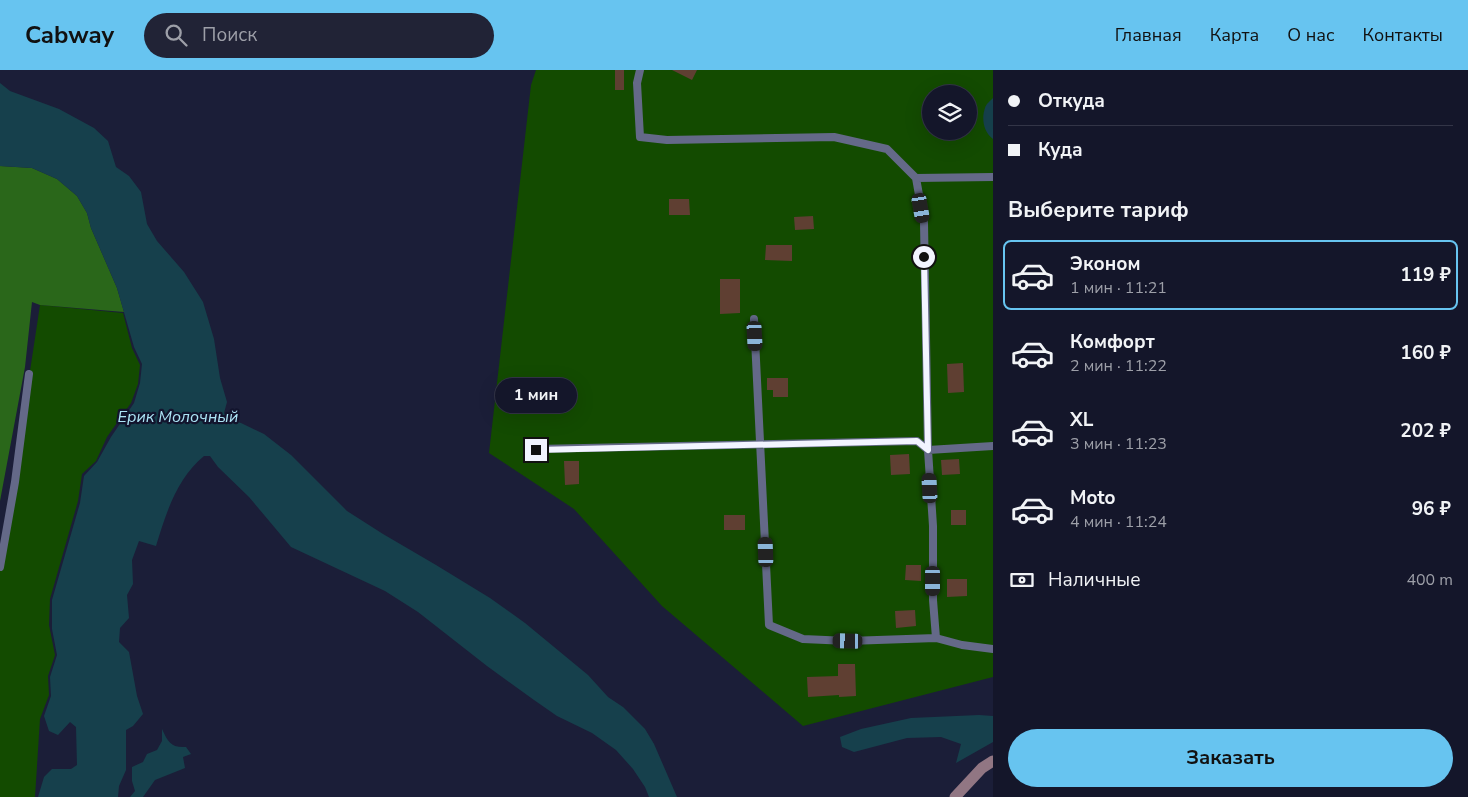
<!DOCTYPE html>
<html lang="ru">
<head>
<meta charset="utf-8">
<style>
	:root { --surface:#14162a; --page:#212336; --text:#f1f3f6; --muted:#9d9fa8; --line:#333547; --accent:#67c4f0 }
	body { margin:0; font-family:"Nunito Sans",sans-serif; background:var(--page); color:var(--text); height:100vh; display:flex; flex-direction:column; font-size:19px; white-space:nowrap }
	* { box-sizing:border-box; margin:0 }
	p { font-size:16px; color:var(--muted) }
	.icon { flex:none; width:28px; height:28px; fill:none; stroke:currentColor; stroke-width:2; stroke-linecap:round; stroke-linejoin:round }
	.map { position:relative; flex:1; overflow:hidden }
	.sheet { display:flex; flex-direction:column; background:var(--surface); width:475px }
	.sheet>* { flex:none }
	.guide { display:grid; align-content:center; height:110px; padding:0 15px; background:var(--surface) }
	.fabs { position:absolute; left:922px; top:15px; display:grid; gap:10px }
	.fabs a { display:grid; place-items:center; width:55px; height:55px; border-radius:50%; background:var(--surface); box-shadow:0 5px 20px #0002,0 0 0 1px var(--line); font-size:25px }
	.end { position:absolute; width:22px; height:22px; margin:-11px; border:6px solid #f2f4ff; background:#111; box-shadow:0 0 0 2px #111 }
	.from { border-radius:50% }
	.bubble { position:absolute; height:35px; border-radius:18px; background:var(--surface); box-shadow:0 5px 20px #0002,0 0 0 1px var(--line); font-size:16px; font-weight:700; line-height:35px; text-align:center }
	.car { position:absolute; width:15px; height:30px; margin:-15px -8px; border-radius:6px; box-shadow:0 0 4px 1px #0007; background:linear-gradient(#222 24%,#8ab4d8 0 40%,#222 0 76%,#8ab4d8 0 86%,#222 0) }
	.guide b { display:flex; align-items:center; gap:18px; height:48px; font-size:19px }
	.guide b+b { border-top:1px solid var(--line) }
	.guide i { width:12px; height:12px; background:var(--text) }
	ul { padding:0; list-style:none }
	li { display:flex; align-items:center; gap:15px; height:70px; margin:0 10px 8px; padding:0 5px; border:2px solid transparent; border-radius:8px }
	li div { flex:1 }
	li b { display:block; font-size:19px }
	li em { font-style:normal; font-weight:700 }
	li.selected { border-color:var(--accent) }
	li>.icon { width:45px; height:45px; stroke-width:1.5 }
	h2 { padding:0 15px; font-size:22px; line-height:60px }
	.pay { display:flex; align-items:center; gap:12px; height:55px; padding:0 15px; font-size:19px }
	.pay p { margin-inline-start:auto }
	.cta { display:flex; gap:10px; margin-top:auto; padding:10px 15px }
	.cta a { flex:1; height:58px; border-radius:30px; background:var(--accent); color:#111; font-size:20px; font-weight:700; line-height:58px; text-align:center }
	header { display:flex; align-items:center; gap:30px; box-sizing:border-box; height:70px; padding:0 25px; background:var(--accent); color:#111 }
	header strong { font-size:24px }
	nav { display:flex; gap:28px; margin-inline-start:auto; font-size:18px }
	.search { width:350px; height:45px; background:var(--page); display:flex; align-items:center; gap:12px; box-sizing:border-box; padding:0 18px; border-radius:28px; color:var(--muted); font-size:19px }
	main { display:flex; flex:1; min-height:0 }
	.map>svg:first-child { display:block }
</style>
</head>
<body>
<header>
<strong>Cabway</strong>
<div class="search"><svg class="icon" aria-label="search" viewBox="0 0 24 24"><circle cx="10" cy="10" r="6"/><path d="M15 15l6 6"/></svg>Поиск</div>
<nav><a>Главная</a><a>Карта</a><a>О нас</a><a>Контакты</a></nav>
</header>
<main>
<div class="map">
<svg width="993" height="727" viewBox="0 0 993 727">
	<rect width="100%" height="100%" fill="#1b1e38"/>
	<!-- green -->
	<path fill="#134b00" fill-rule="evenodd" d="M536,0H993V607L803,656L662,536L574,439L489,383L531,15ZM931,24H969V61H931Z
		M40,235L123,243L132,278L140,295L138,314L131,333L107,367L96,391L82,404L78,431L50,529L49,555L55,585L48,606L49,625L40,649L35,727H0V499Z"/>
	<!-- forest -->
	<path fill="#2a671a" d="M0,96L32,98L57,109L77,126L87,143L91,158L117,218L124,242L40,235L32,232L25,297L0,431Z"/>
	<!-- water -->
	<path fill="#16404c" d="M0,13L10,21L59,39L94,58L108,71L116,97L129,106L141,122L147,154L157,171L184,202L203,232L214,269L220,308L227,332L224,343L230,350L241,353L264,364L291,385L347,441L383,464L436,495L490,528L525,553L588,605L608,627L623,637L645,659L654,674L677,727H649L645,717L633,699L616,680L592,663L557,646L534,630L487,596L418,542L385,521L291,477L249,427L218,397L210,386H204C177,408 166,443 156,476L139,471L132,490L133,514L127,525L129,548L120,558L119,572L129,582L137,626L143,644L133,656L126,660V700L119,716L118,727H38L44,707L52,699H71L77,695L76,657L70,652L58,665L49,661L44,646L51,626L50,607L57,585L52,559V530L80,433L84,406L97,392L111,367L134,333L140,313L142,294L134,277L117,218L91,158L87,143L77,126L57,109L32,98L0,96Z
		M993,28V69C984,63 981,49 985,38C986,34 990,31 993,28Z
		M979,645L993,646V672L956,693L961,674L941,667L907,668L854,682L842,677L840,667L861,659L911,648Z
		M162,659C168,672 171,678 186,677L191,684L183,687L185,698L155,710L143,727H130L135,721L132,711V697L143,692L147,684L157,680L162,671Z"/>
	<!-- building -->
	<path fill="#5f3f32" d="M615,0H624V20H615Z
		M672,0H697L692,10Z
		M669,129H689L690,145H669Z
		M813,146L814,159L795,160L794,147Z
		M766,175H792V191L765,190Z
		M720,209H740V243L720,244Z
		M963,293L964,322L948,323L947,294Z
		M767,308H788V327H773V320H767Z
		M909,384L910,404L891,405L890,385Z
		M959,389L960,404L942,405L941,390Z
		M564,391H579V414L565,415Z
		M951,440H966V455H951Z
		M724,445H745V460H724Z
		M906,495H921V511L905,510Z
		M947,509H967V526L947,527Z
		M915,540L916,556L896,558L895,541Z
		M838,594H855L856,626L839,627V625L808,627L807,607L838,606Z"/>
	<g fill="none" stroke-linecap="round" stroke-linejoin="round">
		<!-- street -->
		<path stroke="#646988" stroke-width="8" d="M640,0L637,13L640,67L667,70L834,67L887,79L916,108L924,153L928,380L933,456V530L936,568L962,575L993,579
			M916,108L993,107
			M754,249L769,555L803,569L848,571L936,568
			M536,379L917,371L928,380L993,376
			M0,497L15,412L29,304"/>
		<!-- secondary -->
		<path stroke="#917683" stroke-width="11" d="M955,727L982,698L993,691"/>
	</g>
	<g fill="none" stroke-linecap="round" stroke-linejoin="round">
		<!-- route -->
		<path stroke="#f2f4ff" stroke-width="6" d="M536,380L917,371L928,380L924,187"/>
	</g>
	<g text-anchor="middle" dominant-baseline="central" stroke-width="4.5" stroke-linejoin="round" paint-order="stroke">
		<!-- water labels -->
		<g font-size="16" font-style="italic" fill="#ace4f5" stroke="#12142d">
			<text x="178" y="347">Ерик Молочный</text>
		</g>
	</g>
</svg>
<div class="fabs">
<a><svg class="icon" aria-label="layers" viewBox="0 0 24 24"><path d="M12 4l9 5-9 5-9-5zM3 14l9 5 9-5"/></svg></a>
</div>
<i class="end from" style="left:924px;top:187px"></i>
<i class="end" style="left:536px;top:380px"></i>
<div class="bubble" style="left:495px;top:308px;width:82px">1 мин</div>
<i class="car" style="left:921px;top:138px;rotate:170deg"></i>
<i class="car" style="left:755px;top:266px;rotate:177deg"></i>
<i class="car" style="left:930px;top:418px;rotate:357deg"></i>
<i class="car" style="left:766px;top:482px;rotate:358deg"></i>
<i class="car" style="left:933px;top:511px;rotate:180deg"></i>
<i class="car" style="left:848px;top:571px;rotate:271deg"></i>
</div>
<section class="sheet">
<div class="guide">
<b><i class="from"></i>Откуда</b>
<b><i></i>Куда</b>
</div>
<h2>Выберите тариф</h2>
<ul>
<li class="selected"><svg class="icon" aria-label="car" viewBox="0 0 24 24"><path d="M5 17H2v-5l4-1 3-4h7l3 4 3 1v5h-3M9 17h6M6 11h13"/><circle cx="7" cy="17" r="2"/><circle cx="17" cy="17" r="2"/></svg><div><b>Эконом</b><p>1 мин · 11:21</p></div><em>119 ₽</em></li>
<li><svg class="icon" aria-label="car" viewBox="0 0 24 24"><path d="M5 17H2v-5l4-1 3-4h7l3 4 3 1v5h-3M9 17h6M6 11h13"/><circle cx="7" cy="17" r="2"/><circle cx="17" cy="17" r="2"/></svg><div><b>Комфорт</b><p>2 мин · 11:22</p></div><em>160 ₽</em></li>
<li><svg class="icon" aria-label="car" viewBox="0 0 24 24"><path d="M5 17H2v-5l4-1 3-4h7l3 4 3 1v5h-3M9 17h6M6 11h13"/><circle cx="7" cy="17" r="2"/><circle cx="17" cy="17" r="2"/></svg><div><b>XL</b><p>3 мин · 11:23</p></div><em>202 ₽</em></li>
<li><svg class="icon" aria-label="car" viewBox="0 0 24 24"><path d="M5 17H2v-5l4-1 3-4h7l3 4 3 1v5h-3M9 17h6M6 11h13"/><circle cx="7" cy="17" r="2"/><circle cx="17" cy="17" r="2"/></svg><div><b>Moto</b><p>4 мин · 11:24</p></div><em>96 ₽</em></li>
</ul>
<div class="pay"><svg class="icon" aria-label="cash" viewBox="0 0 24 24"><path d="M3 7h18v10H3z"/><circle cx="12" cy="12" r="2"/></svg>Наличные<p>400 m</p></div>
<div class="cta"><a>Заказать</a></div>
</section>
</main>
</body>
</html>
